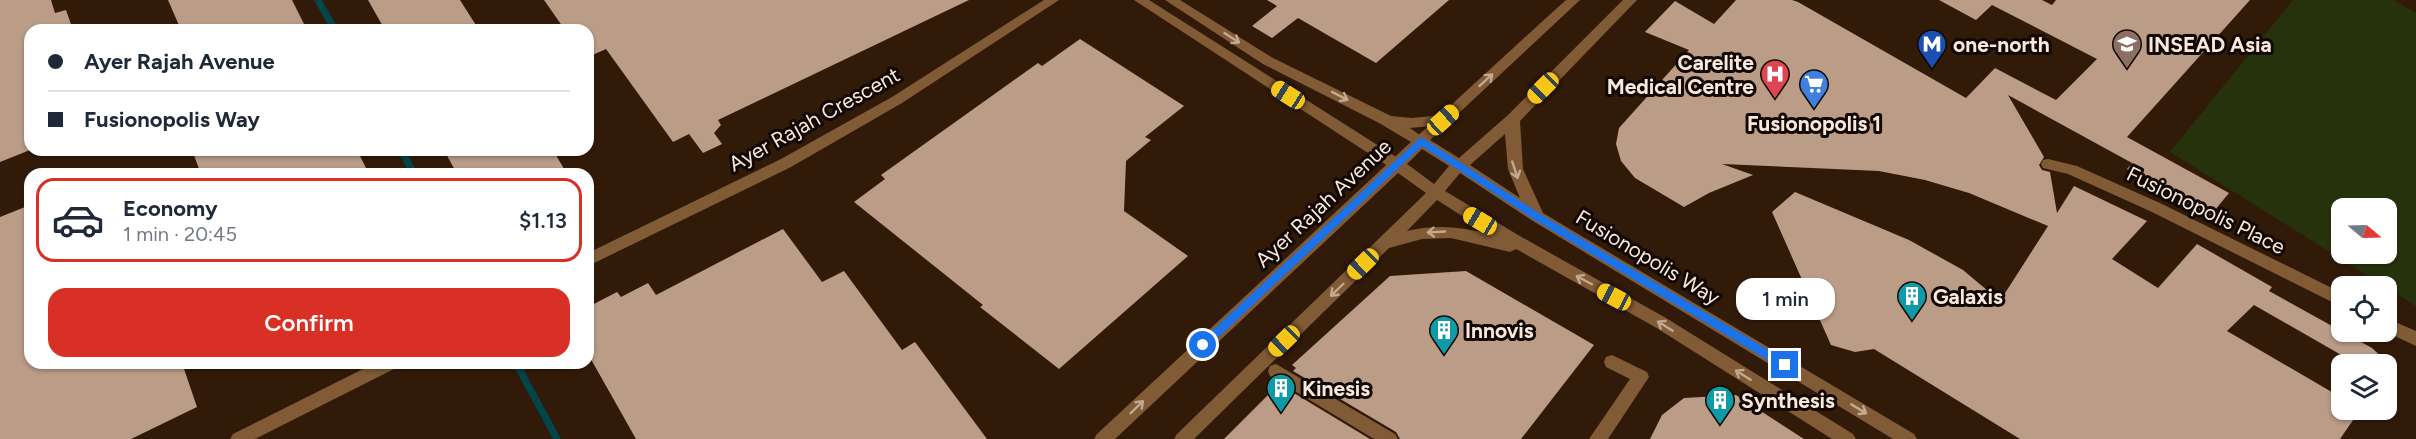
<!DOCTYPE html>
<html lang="en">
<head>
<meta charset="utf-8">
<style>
	:root { --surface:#fff; --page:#f2f2f3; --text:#1f2937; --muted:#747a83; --line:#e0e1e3; --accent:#d93025 }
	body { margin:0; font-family:Figtree,sans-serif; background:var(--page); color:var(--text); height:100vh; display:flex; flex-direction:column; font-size:22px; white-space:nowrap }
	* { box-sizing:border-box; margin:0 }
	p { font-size:20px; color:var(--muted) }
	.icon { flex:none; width:33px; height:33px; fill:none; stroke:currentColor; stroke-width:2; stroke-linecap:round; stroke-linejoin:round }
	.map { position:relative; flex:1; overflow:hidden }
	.panel { position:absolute; left:24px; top:168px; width:570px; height:201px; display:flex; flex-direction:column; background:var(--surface); border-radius:18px; box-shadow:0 2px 4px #0004 }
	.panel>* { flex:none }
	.top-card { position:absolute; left:24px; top:24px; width:570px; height:132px; border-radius:18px; box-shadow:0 2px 4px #0004; display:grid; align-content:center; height:132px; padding:0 24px; background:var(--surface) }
	.needle { width:39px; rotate:109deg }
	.controls { position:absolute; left:2331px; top:198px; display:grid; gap:12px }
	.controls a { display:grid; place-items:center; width:66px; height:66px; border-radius:12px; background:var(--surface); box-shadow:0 2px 4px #0004; font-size:30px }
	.end { position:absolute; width:27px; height:27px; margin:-14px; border:8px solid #1a73e8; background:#fff; box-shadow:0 0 0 3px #fff }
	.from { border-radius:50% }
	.bubble { position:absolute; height:42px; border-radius:18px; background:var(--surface); box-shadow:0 2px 4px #0004; font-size:20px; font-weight:600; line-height:42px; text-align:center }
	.car { position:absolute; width:18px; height:36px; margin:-18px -9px; border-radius:8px; box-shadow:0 0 4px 2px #0007; background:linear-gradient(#f5c518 24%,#345 0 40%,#f5c518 0 76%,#345 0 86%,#f5c518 0) }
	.top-card b { display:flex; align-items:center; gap:21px; height:57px; font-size:22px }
	.top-card b+b { border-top:2px solid var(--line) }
	.top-card i { width:15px; height:15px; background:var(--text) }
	ul { padding:10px 0 0; list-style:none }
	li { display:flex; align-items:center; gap:18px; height:84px; margin:0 12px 9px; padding:0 12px; border:3px solid transparent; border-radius:18px }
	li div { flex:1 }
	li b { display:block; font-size:22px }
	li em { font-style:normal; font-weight:600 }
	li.active { border-color:var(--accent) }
	li>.icon { width:54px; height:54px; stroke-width:1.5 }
	.cta { display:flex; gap:12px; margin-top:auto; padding:12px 24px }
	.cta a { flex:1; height:69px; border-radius:18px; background:var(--accent); color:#fff; font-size:24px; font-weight:600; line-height:69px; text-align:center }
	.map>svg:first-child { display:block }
</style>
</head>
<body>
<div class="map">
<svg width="2416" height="439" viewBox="0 0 2416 439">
	<rect width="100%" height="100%" fill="#321a09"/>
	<!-- green -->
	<path fill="#26320c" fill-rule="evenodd" d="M2293,0H2393L2416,13V306L2170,152ZM2342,208H2386V254H2342Z"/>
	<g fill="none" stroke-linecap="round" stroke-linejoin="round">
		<!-- stream -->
		<path stroke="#02464c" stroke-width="7" d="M318,0L335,30
			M401,150L414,174
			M516,363L557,439"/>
	</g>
	<!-- building -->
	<path fill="#ba9c87" d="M0,0H51L55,13L66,10L73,30H30V150L0,162Z
		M168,0H292L307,30H181Z
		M368,0H460L479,30H385Z
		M544,0H969L718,120L721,125L714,133L722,144L703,153L689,134L673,142L606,49L588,57V30H565Z
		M1267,0H1449L1376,63L1298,18L1272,38L1252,26L1277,6Z
		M1736,0H1792L1798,2L1966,98L1995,68L2056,100L2097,59L1992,5L1976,20L1939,0H2042L2052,5L2056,0H2250L2127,137L2229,193L2210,216L2127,169L2132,163L2008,95L2044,157L2039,165L2042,170L2050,172L2057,213L2074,186L2147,221L2112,259L2158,288L2197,244L2272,287L2269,291L2372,348L2389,364H2357L2254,305L2227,331L2342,398V410H2360L2340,439H2020L1874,349L1855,352L1831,345L1772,212L1795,192L1909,240L1963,270L2000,301L2048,226L1969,193L1925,180L1879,171L1722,164L1753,175L1709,193L1684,207L1635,178L1621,161L1616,144L1619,128L1689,50L1645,32L1675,1L1714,24Z
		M1080,39L1184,106L1145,137L1151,140L1126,161L1124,211L1188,256L1059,369L980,307L983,305L854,202L885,179L881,175L1038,63L1042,66Z
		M192,150H357L369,174H201Z
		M444,150H553L567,174H457Z
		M30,205V363H182L197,407L131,439H0V217Z
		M783,229L822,282L844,271L902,350L915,342L987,439H636L588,354V307L617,292L621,297L648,283L656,295Z
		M1466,271L1594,345L1521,439H1400L1396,432L1293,371L1296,368L1292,365L1390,276Z
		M1279,384L1370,439H1224Z
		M1736,395L1804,439H1650L1662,415L1684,398Z"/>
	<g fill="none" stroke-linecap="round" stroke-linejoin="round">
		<!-- pedestrian -->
		<path fill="#805b35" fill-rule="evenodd" d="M1612,355L1647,372L1649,377L1608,439H1589L1630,379L1606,367L1604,362L1606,357Z
			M1276,364L1395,434L1398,439H1374L1270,376L1268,371L1270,366Z"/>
		<!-- minor -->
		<path fill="#805b35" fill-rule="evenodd" d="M1044,0H1059L902,103L791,167L588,266V253L781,159L892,97Z
			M1134,0H1149L1401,160L1403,164L1401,168H1391Z
			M1165,0H1180L1273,58L1391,116L1412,118L1443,115L1450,120L1443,125L1410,128L1428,141L1421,146L1416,145L1379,123L1263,64Z
			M2048,159L2077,166L2162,204L2342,293V307L2152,212L2068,174L2043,168L2041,164L2043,160Z
			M2386,318L2416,331V346L2386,332Z
			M375,363H398L396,368L255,439H230L233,434Z"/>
		<!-- tertiary -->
		<path fill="#805b35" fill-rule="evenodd" d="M1566,0H1580L1430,140L1459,158L1508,115L1623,0H1637L1520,121L1523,169L1543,213L1914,434L1917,439H1893L1533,221L1460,173L1445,191L1518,235L1666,318L1853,434L1856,439H1832L1655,327L1516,249L1510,252L1451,238L1422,239L1389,248L1194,439H1174L1177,434L1426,193L1398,173L1115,439H1094L1097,434C1254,289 1408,143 1566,0ZM1505,134L1508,169L1520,198L1470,165ZM1422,149L1449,166L1434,184L1407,164ZM1437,200L1492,235C1462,227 1436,224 1407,231Z"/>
	</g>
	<!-- one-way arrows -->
	<defs><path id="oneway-shaft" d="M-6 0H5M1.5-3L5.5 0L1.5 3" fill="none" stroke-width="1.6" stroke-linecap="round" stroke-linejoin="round" transform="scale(1.5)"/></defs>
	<g stroke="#c3a991">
		<use href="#oneway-shaft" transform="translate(1232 38) rotate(33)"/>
		<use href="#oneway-shaft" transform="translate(1486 80) rotate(-42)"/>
		<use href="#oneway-shaft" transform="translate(1340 96) rotate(27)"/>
		<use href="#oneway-shaft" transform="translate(1515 170) rotate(72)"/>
		<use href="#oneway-shaft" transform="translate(1436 232) rotate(177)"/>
		<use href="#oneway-shaft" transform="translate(1584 280) rotate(-152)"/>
		<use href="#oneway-shaft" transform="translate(1337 290) rotate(136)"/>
		<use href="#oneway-shaft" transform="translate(1665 326) rotate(-148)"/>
		<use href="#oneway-shaft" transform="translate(1743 375) rotate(-148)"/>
		<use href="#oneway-shaft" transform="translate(1137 407) rotate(-44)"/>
		<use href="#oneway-shaft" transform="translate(1859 409) rotate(31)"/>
	</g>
	<!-- route -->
	<path fill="#1a73e8" d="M1421,137L1542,215L1789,362V368H1781L1535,220L1422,146L1207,348H1200V342Z"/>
	<!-- icons -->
	<defs>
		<g id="metro-pin" transform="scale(1.5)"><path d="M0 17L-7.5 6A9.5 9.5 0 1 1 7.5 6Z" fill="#1a4fb4" stroke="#120803"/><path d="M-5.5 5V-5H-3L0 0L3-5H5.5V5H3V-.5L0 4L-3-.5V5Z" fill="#fff"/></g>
		<g id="university-pin" transform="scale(1.5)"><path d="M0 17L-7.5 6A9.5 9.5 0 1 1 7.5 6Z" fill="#8d6e63" stroke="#120803"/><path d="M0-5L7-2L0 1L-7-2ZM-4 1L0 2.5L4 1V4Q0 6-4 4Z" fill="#fff"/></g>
		<g id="hospital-pin" transform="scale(1.5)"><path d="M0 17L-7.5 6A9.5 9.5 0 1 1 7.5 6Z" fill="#e0444e" stroke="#120803"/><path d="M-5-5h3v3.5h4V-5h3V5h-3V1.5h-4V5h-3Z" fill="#fff"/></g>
		<g id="supermarket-pin" transform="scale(1.5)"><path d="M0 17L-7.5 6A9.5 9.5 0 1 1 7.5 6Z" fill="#3f7fe0" stroke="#120803"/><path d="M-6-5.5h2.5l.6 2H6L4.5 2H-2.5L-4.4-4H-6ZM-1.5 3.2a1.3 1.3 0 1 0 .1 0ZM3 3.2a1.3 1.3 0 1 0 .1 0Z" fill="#fff"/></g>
		<g id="building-pin" transform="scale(1.5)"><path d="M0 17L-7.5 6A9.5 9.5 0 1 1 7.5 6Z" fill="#0f9aa8" stroke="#120803"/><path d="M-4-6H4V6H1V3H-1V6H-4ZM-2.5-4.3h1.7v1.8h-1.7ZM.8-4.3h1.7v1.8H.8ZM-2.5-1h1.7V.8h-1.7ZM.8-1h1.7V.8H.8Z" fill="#fff"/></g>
	</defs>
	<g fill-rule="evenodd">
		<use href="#metro-pin" x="1932" y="44"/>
		<use href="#university-pin" x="2127" y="44"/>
		<use href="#hospital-pin" x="1775" y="74"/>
		<use href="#supermarket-pin" x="1814" y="84"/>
		<use href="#building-pin" x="1912" y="296"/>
		<use href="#building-pin" x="1444" y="330"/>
		<use href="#building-pin" x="1281" y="388"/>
		<use href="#building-pin" x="1720" y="400"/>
	</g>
	<g text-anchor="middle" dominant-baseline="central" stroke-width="6" stroke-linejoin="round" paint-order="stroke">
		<!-- poi labels -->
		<g font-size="21" font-weight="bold" fill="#f9e8dd" stroke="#120803" text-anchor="start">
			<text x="1953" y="44">one-north</text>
			<text x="2148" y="44">INSEAD Asia</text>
			<text x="1754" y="62" text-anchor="end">Carelite<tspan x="1754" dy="24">Medical Centre</tspan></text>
			<text x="1814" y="123" text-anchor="middle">Fusionopolis 1</text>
			<text x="1933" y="296">Galaxis</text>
			<text x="1465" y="330">Innovis</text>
			<text x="1302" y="388">Kinesis</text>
			<text x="1741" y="400">Synthesis</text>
		</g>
		<!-- street labels -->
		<g font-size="21" fill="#f9e8dd" stroke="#120803">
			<text transform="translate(814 119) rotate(-29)">Ayer Rajah Crescent</text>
			<text transform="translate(1323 203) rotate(-43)">Ayer Rajah Avenue</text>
			<text transform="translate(2206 210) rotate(26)">Fusionopolis Place</text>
			<text transform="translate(1648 257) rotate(31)">Fusionopolis Way</text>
		</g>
	</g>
</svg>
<div class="controls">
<a><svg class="needle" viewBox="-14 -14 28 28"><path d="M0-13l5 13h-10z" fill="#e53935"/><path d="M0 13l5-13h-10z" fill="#747a83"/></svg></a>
<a><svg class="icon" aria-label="locate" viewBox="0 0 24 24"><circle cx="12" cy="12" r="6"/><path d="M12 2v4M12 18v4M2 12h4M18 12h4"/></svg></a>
<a><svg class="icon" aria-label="layers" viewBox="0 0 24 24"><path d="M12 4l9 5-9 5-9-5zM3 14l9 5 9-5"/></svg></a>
</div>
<i class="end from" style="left:1203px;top:345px"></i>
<i class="end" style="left:1785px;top:365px"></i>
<div class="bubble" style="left:1736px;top:278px;width:99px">1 min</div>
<i class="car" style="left:1543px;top:88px;rotate:225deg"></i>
<i class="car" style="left:1288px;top:95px;rotate:302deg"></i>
<i class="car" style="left:1443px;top:120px;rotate:48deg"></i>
<i class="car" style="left:1480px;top:221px;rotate:301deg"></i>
<i class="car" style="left:1363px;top:264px;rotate:226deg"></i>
<i class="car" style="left:1614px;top:297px;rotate:298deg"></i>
<i class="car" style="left:1284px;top:341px;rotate:226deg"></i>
<div class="top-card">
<b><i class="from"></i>Ayer Rajah Avenue</b>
<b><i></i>Fusionopolis Way</b>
</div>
<section class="panel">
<ul>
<li class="active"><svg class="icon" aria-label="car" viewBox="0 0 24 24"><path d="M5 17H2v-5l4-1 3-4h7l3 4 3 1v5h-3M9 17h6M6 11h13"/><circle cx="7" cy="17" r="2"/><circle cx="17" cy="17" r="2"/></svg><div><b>Economy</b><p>1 min · 20:45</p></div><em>$1.13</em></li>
</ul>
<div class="cta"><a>Confirm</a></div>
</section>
</div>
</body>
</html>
